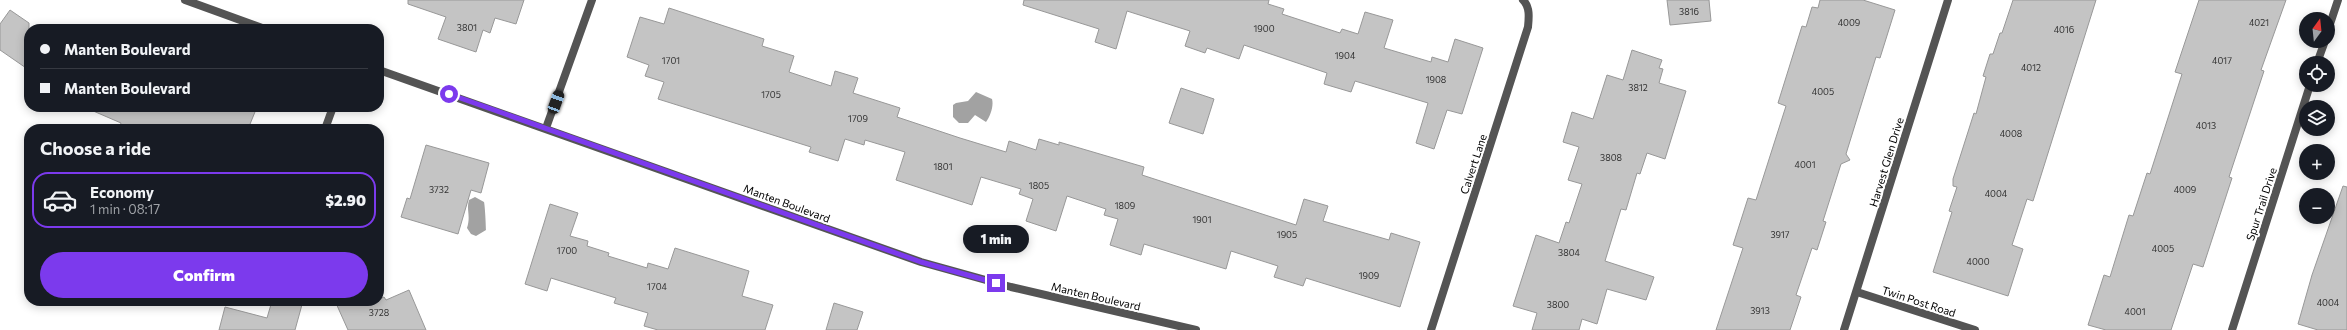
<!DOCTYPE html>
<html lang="en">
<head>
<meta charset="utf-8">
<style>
	:root { --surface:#171b24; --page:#242831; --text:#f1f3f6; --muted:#9ea1a6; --line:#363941; --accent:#7c3aed }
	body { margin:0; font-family:Commissioner,sans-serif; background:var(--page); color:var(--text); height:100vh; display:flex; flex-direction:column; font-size:15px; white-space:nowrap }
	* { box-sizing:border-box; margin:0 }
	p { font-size:13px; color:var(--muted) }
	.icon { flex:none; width:22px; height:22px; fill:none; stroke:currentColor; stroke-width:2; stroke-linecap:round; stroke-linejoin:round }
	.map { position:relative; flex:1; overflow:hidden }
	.sheet { position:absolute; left:24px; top:124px; width:360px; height:182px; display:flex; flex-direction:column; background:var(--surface); border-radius:16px; box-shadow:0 2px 10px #0003 }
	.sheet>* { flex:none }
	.guide { position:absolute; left:24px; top:24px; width:360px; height:88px; border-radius:16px; box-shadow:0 2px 10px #0003; display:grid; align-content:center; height:88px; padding:0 16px; background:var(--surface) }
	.needle { width:26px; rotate:15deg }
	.controls { position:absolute; left:2299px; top:12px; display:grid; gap:8px }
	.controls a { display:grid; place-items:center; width:36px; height:36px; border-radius:50%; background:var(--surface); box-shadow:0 2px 10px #0003; font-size:20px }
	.end { position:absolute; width:18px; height:18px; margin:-9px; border:5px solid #7c3aed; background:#fff; box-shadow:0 0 0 2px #fff }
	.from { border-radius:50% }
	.bubble { position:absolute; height:28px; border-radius:14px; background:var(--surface); box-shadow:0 2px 10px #0003; font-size:13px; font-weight:800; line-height:28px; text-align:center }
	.car { position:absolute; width:12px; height:24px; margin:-12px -6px; border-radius:5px; box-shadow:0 0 3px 1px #0007; background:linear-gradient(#222 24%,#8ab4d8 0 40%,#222 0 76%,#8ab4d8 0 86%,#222 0) }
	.guide b { display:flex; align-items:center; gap:14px; height:38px; font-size:15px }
	.guide b+b { border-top:1px solid var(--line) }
	.guide i { width:10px; height:10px; background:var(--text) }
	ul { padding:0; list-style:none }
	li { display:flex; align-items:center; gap:12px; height:56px; margin:0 8px 6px; padding:0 8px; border:2px solid transparent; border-radius:16px }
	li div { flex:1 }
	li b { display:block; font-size:15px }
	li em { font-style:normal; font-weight:800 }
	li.current { border-color:var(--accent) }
	li>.icon { width:36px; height:36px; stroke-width:1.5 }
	h2 { padding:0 16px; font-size:18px; line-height:48px }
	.action { display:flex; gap:8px; margin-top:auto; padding:8px 16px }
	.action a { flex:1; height:46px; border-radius:24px; background:var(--accent); color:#fff; font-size:16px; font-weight:800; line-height:46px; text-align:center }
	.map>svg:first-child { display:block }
</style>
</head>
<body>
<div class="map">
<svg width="2347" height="330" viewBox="0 0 2347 330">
	<rect width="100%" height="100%" fill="#fff"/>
	<!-- water -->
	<path fill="#a2a2a2" d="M976,92L992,99C994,106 990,117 986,122L975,115L968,123H959L953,117V105L956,103L968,101Z
		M475,197L484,202C485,205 486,227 486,230L476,236L471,234L467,228C471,216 466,209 469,200Z"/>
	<!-- building -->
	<path fill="#c4c4c4" stroke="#989898" d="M408,0H524L516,24L495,18L490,33L483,30L476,52L438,39L446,17L408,4Z
		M1024,0H1269L1268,4L1284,9L1282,14L1340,33L1342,29L1358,34L1365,12L1393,20L1384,48L1431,62L1432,57L1448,62L1455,39L1483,48L1462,114L1447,110L1434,149L1416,143L1428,103L1355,81L1351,92L1324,84L1327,73L1244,45L1239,59L1207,48L1205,53L1185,46L1190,31L1127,11L1116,49L1095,42L1099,29L1023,5Z
		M1667,0H1709L1711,21L1670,25Z
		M1820,0H1863L1895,10L1880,58L1876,57L1846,154L1850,160L1841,164L1823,221L1826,222L1817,250L1812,248L1796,295L1801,297L1790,330H1716L1743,248L1733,245L1748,198L1756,200L1786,106L1778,103L1802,26L1806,27L1812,7L1818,8Z
		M2013,0H2096L2033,201L2027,199L2012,245L2023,249L2008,296L1933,272L1952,212L1949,211L1957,187L1953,186V179L1974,113L1976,114L1986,77L1983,76L1990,54H1993L2000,33H2002Z
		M2199,0H2286L2261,70L2264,71L2229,177L2232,178L2203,267L2193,264L2171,330H2106L2088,325L2104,275L2110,277L2129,215L2133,216L2147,173L2150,174L2182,74L2175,72Z
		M669,8L764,39L762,46L794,56L789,72L831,86L835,71L858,78L853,93L900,108L897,117L960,138L1006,152L1009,141L1036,150L1039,139L1059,145V142L1144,167L1142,175L1296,225L1304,199L1328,206L1323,221L1389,240L1391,233L1420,242L1400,307L1306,278L1303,286L1274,277L1278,266L1231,251L1226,269L1144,244L1141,255L1110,245L1118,219L1104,215L1106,209L1067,196L1056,231L1026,221L1033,199L1019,194L1021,189L981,177L972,205L896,180L905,152L865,140L864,145L845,139L838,161L809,152L811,147L658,99L664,82L645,76L649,65L627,57L640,17L664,24Z
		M10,10L29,23V70L0,50V24Z
		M1632,50L1662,60L1659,68L1663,69L1659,83L1686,91L1665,159L1647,153L1640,174L1637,173L1626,210L1621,209L1605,261L1654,277L1646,300L1607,289L1597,324L1582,319L1579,330H1532L1537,313L1513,306L1536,235L1559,243L1566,222L1569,223L1582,184L1568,180L1579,147L1563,142L1572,112L1593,119L1607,75L1623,80Z
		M1181,88L1214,99L1203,134L1169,123Z
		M84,107H257L248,129H119L121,123Z
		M426,145L489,163L481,193L471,190L458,234L401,217L407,198L410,199Z
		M2343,186L2347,187V330H2318L2298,324L2312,275Z
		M550,204L578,213L570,236L588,241L587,246L609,253L608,256L647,268L648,263L668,269L675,248L749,271L742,296L773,305L765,330H658L644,326L648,313L614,303L616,298L551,278L547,291L525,284Z
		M409,290L426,330H348L335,301H379V299L384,297L386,300Z
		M272,301H303L295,330H219L225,307L267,318Z
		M834,303L863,312L857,330H826Z"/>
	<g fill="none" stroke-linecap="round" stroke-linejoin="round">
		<!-- street -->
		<path stroke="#545454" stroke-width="8" d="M185,0L265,29
			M2328,30L2338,0
			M2317,63L2325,41
			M379,70L921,262L1011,287L1196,330
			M546,128L592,0
			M325,129L333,107
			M1857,292L1975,330
			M1431,330L1528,27C1529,17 1530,7 1523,0
			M1844,330L1948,0
			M2232,330L2310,85"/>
	</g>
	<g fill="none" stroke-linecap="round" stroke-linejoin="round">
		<!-- route -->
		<path stroke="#7c3aed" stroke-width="5" d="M449,94L921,262L996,283"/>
	</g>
	<g text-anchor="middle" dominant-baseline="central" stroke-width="4" stroke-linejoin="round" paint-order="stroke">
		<!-- number labels -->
		<g font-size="9" fill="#313131">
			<text x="1689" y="11">3816</text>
			<text x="1849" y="22">4009</text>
			<text x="2259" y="22">4021</text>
			<text x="467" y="27">3801</text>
			<text x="1264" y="28">1900</text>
			<text x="2064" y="29">4016</text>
			<text x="1345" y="55">1904</text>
			<text x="671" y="60">1701</text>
			<text x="2222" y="60">4017</text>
			<text x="2031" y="67">4012</text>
			<text x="1436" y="79">1908</text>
			<text x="1638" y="87">3812</text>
			<text x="1823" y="91">4005</text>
			<text x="771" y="94">1705</text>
			<text x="858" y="118">1709</text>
			<text x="2206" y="125">4013</text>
			<text x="2011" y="133">4008</text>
			<text x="1611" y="157">3808</text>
			<text x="1805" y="164">4001</text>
			<text x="943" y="166">1801</text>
			<text x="1039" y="185">1805</text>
			<text x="439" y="189">3732</text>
			<text x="2185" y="189">4009</text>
			<text x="1996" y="193">4004</text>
			<text x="1125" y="205">1809</text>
			<text x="1202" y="219">1901</text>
			<text x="1287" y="234">1905</text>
			<text x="1780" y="234">3917</text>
			<text x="2163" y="248">4005</text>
			<text x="567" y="250">1700</text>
			<text x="1569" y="252">3804</text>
			<text x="1978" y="261">4000</text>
			<text x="1369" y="275">1909</text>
			<text x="657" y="286">1704</text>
			<text x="2328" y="302">4004</text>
			<text x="1558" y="304">3800</text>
			<text x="1760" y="310">3913</text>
			<text x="2135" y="311">4001</text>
			<text x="379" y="312">3728</text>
		</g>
		<!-- street labels -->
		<g font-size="11" fill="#000" stroke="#fff">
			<text transform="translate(1886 162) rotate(-73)">Harvest Glen Drive</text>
			<text transform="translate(1473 164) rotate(-72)">Calvert Lane</text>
			<text transform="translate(787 203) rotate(20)">Manten Boulevard</text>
			<text transform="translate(2261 204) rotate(-72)">Spur Trail Drive</text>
			<text transform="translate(1096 296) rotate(13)">Manten Boulevard</text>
			<text transform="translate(1919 301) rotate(18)">Twin Post Road</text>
		</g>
	</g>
</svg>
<div class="controls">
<a><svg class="needle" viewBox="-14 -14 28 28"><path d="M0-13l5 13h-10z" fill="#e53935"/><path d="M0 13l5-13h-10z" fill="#9ea1a6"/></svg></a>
<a><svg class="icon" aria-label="locate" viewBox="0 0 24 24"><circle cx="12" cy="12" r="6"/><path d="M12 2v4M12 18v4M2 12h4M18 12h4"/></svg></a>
<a><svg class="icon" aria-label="layers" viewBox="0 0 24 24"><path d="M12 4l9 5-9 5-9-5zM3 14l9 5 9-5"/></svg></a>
<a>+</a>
<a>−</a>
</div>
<i class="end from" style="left:449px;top:94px"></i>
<i class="end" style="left:996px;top:283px"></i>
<div class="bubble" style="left:963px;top:225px;width:66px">1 min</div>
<i class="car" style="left:556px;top:102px;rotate:20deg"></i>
<div class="guide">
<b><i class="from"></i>Manten Boulevard</b>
<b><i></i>Manten Boulevard</b>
</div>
<section class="sheet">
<h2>Choose a ride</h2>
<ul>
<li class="current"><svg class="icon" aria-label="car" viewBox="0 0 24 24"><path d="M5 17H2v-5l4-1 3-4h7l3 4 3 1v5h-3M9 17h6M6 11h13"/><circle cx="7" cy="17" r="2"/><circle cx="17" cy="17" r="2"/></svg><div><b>Economy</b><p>1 min · 08:17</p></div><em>$2.90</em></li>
</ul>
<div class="action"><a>Confirm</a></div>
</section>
</div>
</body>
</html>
